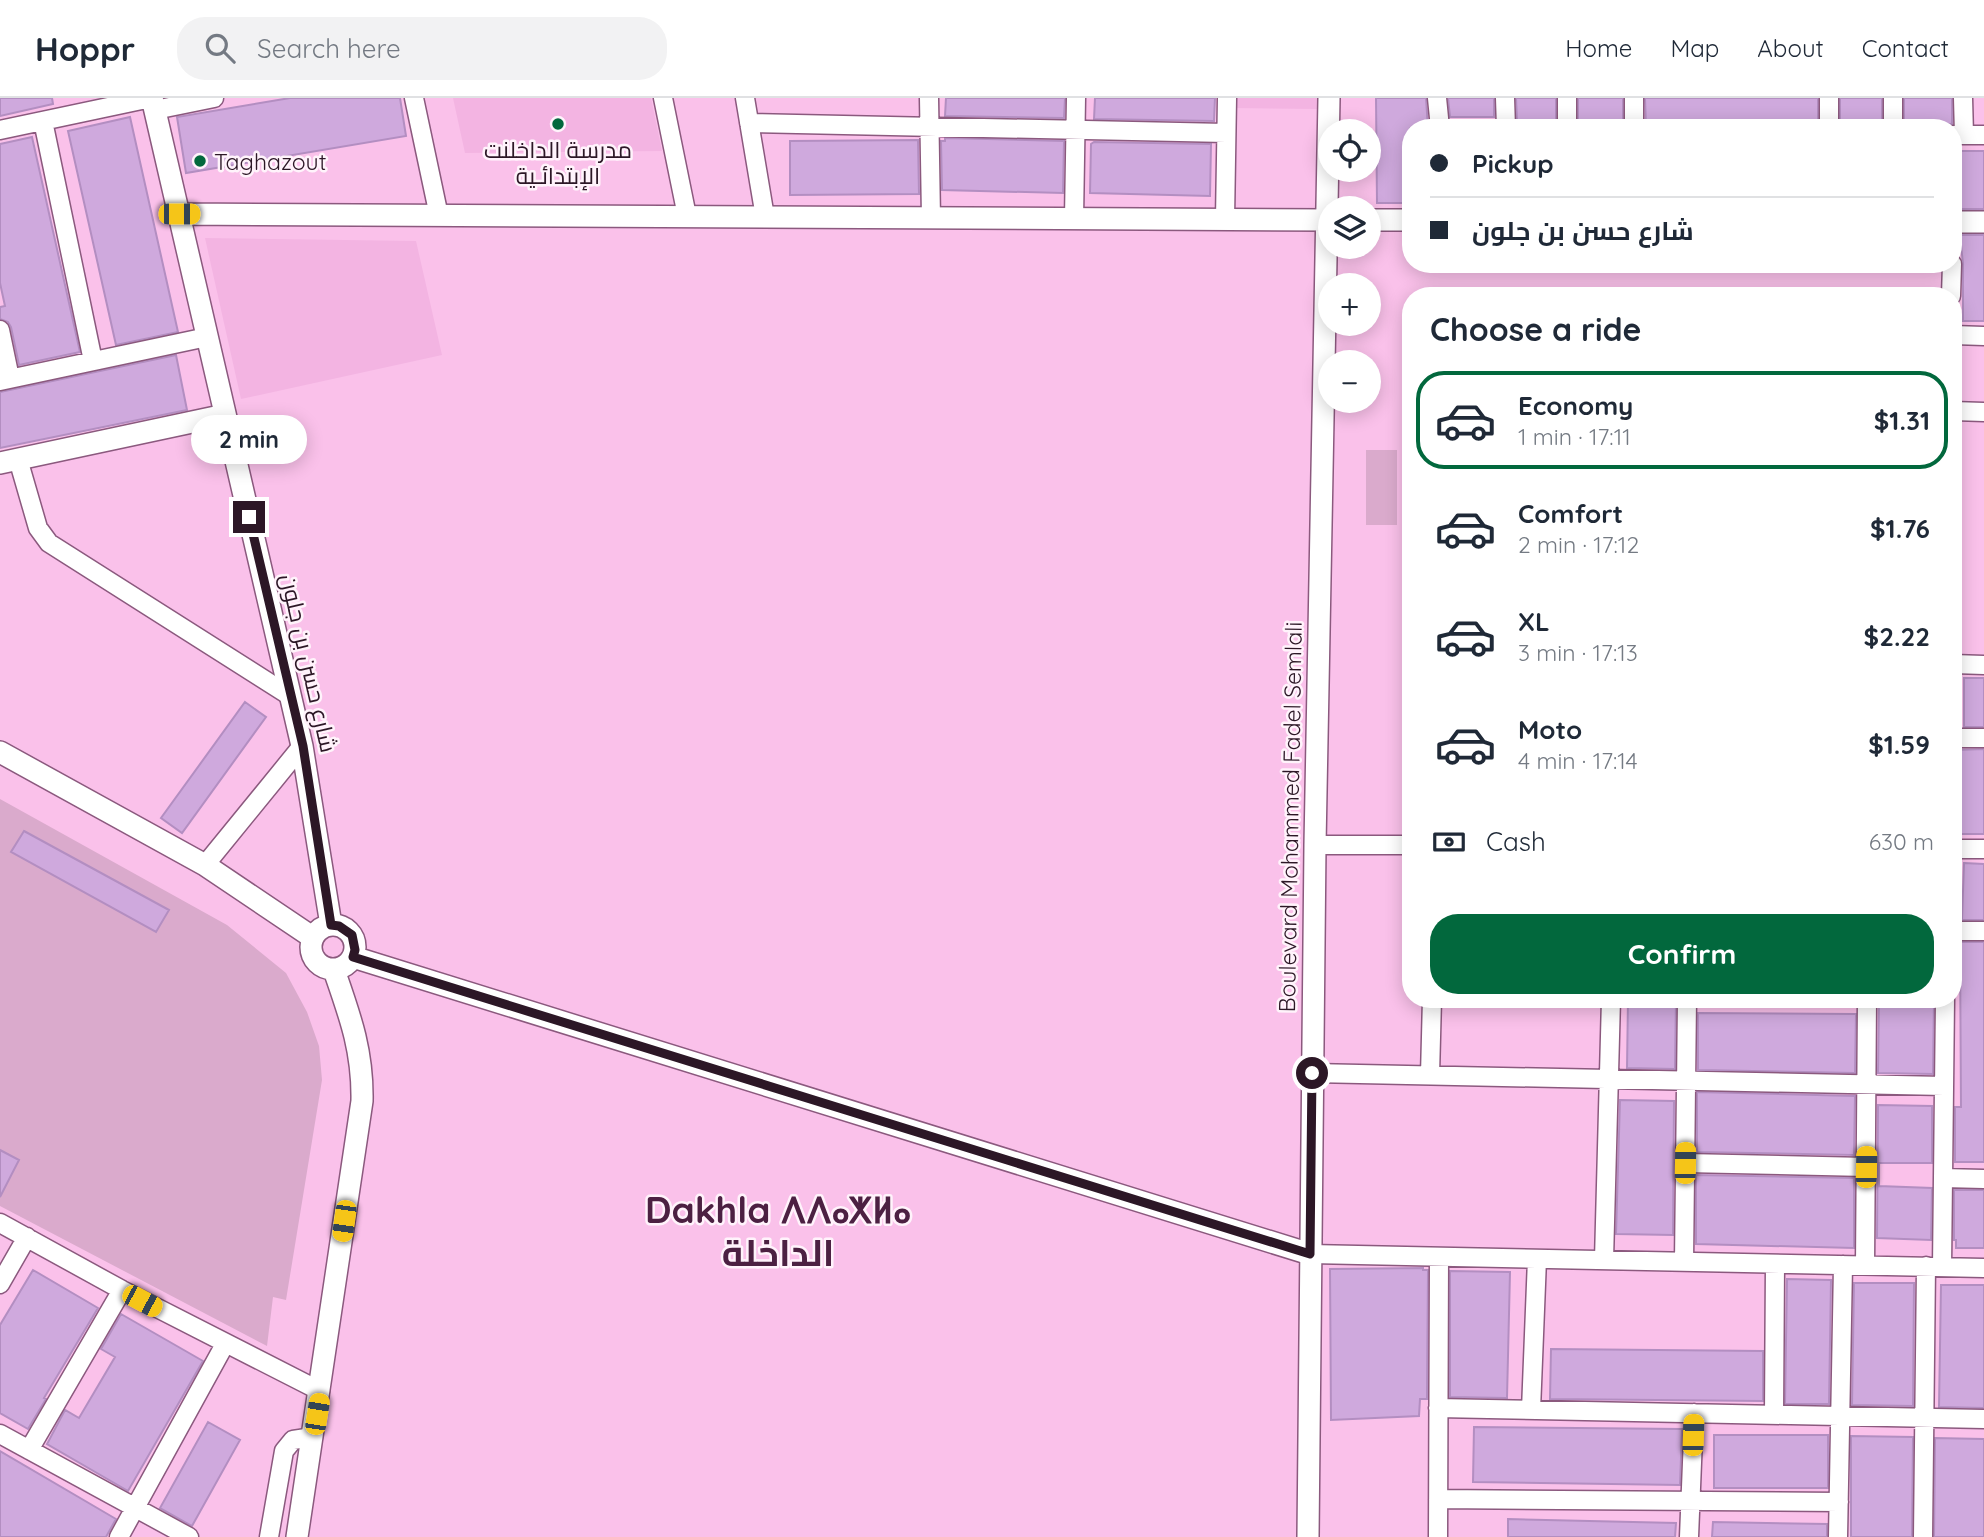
<!DOCTYPE html>
<html lang="en">
<head>
<meta charset="utf-8">
<style>
	:root { --surface:#fff; --page:#f2f2f3; --text:#1f2937; --muted:#747a83; --line:#e0e1e3; --accent:#02683d }
	body { margin:0; font-family:Quicksand,Cairo,"Noto Sans Tifinagh",sans-serif; background:var(--page); color:var(--text); height:100vh; display:flex; flex-direction:column; font-size:26px; white-space:nowrap }
	* { box-sizing:border-box; margin:0 }
	p { font-size:23px; color:var(--muted) }
	.icon { flex:none; width:38px; height:38px; fill:none; stroke:currentColor; stroke-width:2; stroke-linecap:round; stroke-linejoin:round }
	.map { position:relative; flex:1; overflow:hidden }
	.sheet { position:absolute; left:1402px; top:189px; width:560px; height:721px; display:flex; flex-direction:column; background:var(--surface); border-radius:28px; box-shadow:0 4px 18px #0003 }
	.sheet>* { flex:none }
	.top-card { position:absolute; left:1402px; top:21px; width:560px; height:154px; border-radius:28px; box-shadow:0 4px 18px #0003; display:grid; align-content:center; height:154px; padding:0 28px; background:var(--surface) }
	.buttons { position:absolute; left:1318px; top:21px; display:grid; gap:14px }
	.buttons a { display:grid; place-items:center; width:63px; height:63px; border-radius:50%; background:var(--surface); box-shadow:0 4px 18px #0003; font-size:35px }
	.end { position:absolute; width:32px; height:32px; margin:-16px; border:9px solid #2c1726; background:#fff; box-shadow:0 0 0 4px #fff }
	.from { border-radius:50% }
	.bubble { position:absolute; height:49px; border-radius:24px; background:var(--surface); box-shadow:0 4px 18px #0003; font-size:23px; font-weight:700; line-height:49px; text-align:center }
	.car { position:absolute; width:21px; height:42px; margin:-21px -10px; border-radius:9px; box-shadow:0 0 5px 2px #0007; background:linear-gradient(#f5c518 24%,#345 0 40%,#f5c518 0 76%,#345 0 86%,#f5c518 0) }
	.top-card b { display:flex; align-items:center; gap:24px; height:66px; font-size:26px }
	.top-card b+b { border-top:2px solid var(--line) }
	.top-card i { width:18px; height:18px; background:var(--text) }
	ul { padding:0; list-style:none }
	li { display:flex; align-items:center; gap:21px; height:98px; margin:0 14px 10px; padding:0 14px; border:4px solid transparent; border-radius:28px }
	li div { flex:1 }
	li b { display:block; font-size:26px }
	li em { font-style:normal; font-weight:700 }
	li.selected { border-color:var(--accent) }
	li>.icon { width:63px; height:63px; stroke-width:1.5 }
	h2 { padding:0 28px; font-size:32px; line-height:84px }
	.pay { display:flex; align-items:center; gap:18px; height:77px; padding:0 28px; font-size:26px }
	.pay p { margin-inline-start:auto }
	.button { display:flex; gap:14px; margin-top:auto; padding:14px 28px }
	.button a { flex:1; height:80px; border-radius:28px; background:var(--accent); color:#fff; font-size:28px; font-weight:700; line-height:80px; text-align:center }
	header { display:flex; align-items:center; gap:42px; box-sizing:border-box; height:98px; padding:0 35px; background:var(--surface); border-bottom:2px solid var(--line) }
	header strong { font-size:33px }
	nav { display:flex; gap:38px; margin-inline-start:auto; font-size:24px }
	.search { width:490px; height:63px; background:var(--page); display:flex; align-items:center; gap:18px; box-sizing:border-box; padding:0 24px; border-radius:28px; color:var(--muted); font-size:26px }
	.map>svg:first-child { display:block }
</style>
</head>
<body>
<header>
<strong>Hoppr</strong>
<div class="search"><svg class="icon" aria-label="search" viewBox="0 0 24 24"><circle cx="10" cy="10" r="6"/><path d="M15 15l6 6"/></svg>Search here</div>
<nav><a>Home</a><a>Map</a><a>About</a><a>Contact</a></nav>
</header>
<div class="map">
<svg width="1984" height="1439" viewBox="0 0 1984 1439">
	<rect width="100%" height="100%" fill="#fac1ea"/>
	<!-- built -->
	<path fill="#f3b4e2" d="M453,0H651L662,53L465,55Z
		M1233,0H1318V11L1232,10Z
		M205,140L416,143L442,257L241,301Z"/>
	<!-- green -->
	<path fill="#daaacc" d="M1366,352H1397V427H1366Z
		M0,701L227,827L286,875L307,914L319,948L322,982L286,1202L273,1199L267,1248L0,1108Z"/>
	<!-- building -->
	<path fill="#cfa9dd" stroke="#b38ec1" stroke-width="2" d="M0,0H52L53,6L0,18Z
		M290,0H400L406,38L186,75L177,19Z
		M946,0H1065L1064,20L945,18Z
		M1095,0H1215L1214,23L1094,21Z
		M1376,0H1426L1428,30H1410V105H1377Z
		M1448,0H1494V19H1450Z
		M1516,0H1556V24H1517Z
		M1578,0H1623V23L1578,24Z
		M1645,0H1818V27L1817,30L1646,29Z
		M1840,0H1882V27H1840Z
		M1904,0H1952V26H1904Z
		M130,19L178,234L116,247L68,33Z
		M32,39L80,254L19,267L11,229L8,224L0,221V209L5,208L0,185V46Z
		M945,40L1064,43L1063,95L942,92L941,43H945Z
		M918,42L919,96L790,97V43Z
		M1094,44L1211,46L1210,98L1090,95L1091,46Z
		M1953,53H1984V111H1959V109H1953Z
		M1960,137H1984V223H1963V166Z
		M176,257L187,312L0,350V294Z
		M1964,580H1984V629H1964Z
		M245,604L266,619L182,735L161,720Z
		M1984,651V736H1955V652Z
		M24,733L169,812L156,834L11,754Z
		M1964,765L1984,766V822H1962Z
		M1960,844H1984V1064H1955V1009H1961Z
		M1628,901H1676L1675,971L1627,970Z
		M1879,901H1934L1933,976L1878,975Z
		M1698,915L1856,916L1855,975L1698,972Z
		M1697,994L1855,998L1854,1057L1697,1054Z
		M1620,1002L1674,1003L1673,1137L1616,1136Z
		M1878,1007L1932,1008V1065H1879V1088L1932,1090L1931,1142L1877,1140Z
		M0,1052L19,1062L0,1099Z
		M1696,1077L1854,1080V1150L1696,1146Z
		M1954,1092H1984V1150H1956V1142H1954Z
		M1423,1170V1172H1428L1427,1301H1420L1419,1318L1331,1322L1330,1171Z
		M33,1172L98,1210L44,1300L46,1301L28,1331L0,1315V1227Z
		M1450,1173L1510,1174L1507,1300L1450,1299Z
		M1787,1181L1831,1182L1829,1306H1785Z
		M1854,1185H1914L1913,1308L1852,1307Z
		M1941,1187H1984V1310L1939,1309Z
		M121,1216L203,1263L128,1393L47,1346L65,1312L79,1320L115,1259L101,1251Z
		M1551,1251L1763,1253V1303L1550,1301Z
		M208,1324L240,1342L192,1428L160,1410Z
		M1474,1329L1682,1331L1680,1387L1473,1384Z
		M1714,1337H1828V1390H1714Z
		M1851,1338L1913,1339L1912,1439H1851Z
		M1935,1340L1984,1341V1439H1934Z
		M0,1353L116,1421L106,1439H0Z
		M1508,1421L1676,1425L1675,1439H1508Z
		M1713,1424L1827,1426V1439H1712Z"/>
	<g fill="none" stroke-linecap="round" stroke-linejoin="round">
		<!-- minor casing -->
		<g stroke="#8b597e" stroke-width="21">
			<path id="minor" d="M414,0L439,118
				M663,0L687,118
				M745,0L765,119
				M929,0L931,120
				M1437,0L1440,30
				M1505,0L1506,30
				M1567,0V30
				M1634,0V30
				M1963,0L1964,37
				M155,12L214,0
				M43,23L93,263
				M749,25L1226,35
				M1829,30V0
				M1893,30V0
				M0,32L151,0
				M1953,37H1984
				M1074,120L1076,0
				M1225,121L1227,0
				M1951,198L1952,166
				M0,232L10,280
				M1953,237L1984,238
				M0,283L207,239
				M1953,313L1984,314
				M18,361L38,430L49,445L290,598
				M1953,566L1984,567
				M1953,640H1984
				M1315,747H1410
				M1953,751H1984
				M205,767L302,648
				M1953,833H1984
				M1312,975L1944,988
				M1430,977L1432,901
				M1685,1065L1866,1069
				M1943,1080L1984,1081
				M0,1125L122,1192L320,1293
				M1310,1156L1984,1170
				M1604,1162L1611,901
				M1684,1164L1687,901
				M1865,1167L1867,901
				M1942,1169L1945,901
				M0,1186L27,1139
				M1438,1310L1984,1321
				M1531,1312L1537,1161
				M1774,1317L1775,1166
				M0,1336L189,1439
				M29,1352L122,1192
				M1438,1401L1839,1404
				M119,1439L225,1246
				M269,1439L284,1353L293,1342L313,1339
				M1438,1439L1439,1159
				M1689,1439L1694,1315
				M1838,1439L1843,1167
				M1923,1439L1926,1168"/>
		</g>
		<!-- tertiary casing -->
		<g stroke="#8b597e" stroke-width="24">
			<path id="tertiary" d="M152,0L302,648L331,827
				M179,116L1330,122
				M1368,122H1410
				M1953,124H1984
				M0,365L225,317
				M0,654L205,767L312,839
				M311 849a22 22 0 1 1 44 0a22 22 0 1 1-44 0Z
				M353,859L1310,1156
				M297,1439L362,1003C363,953 350,918 334,872
				M1308,1439L1315,747L1329,0"/>
		</g>
		<!-- minor -->
		<use href="#minor" stroke="#fff" stroke-width="18"/>
		<!-- tertiary -->
		<use href="#tertiary" stroke="#fff" stroke-width="21"/>
	</g>
	<g fill="none" stroke-linecap="round" stroke-linejoin="round">
		<!-- route -->
		<path stroke="#2c1726" stroke-width="9" d="M249,419L303,648L331,827L339,828L352,837L355,852L353,859L1310,1156L1312,975"/>
	</g>
	<!-- markers -->
	<g fill="#02683d" stroke="#fff3fb" stroke-width="2.5">
		<circle cx="558" cy="26" r="7"/>
		<circle cx="200" cy="63" r="7"/>
	</g>
	<g text-anchor="middle" dominant-baseline="central" stroke-width="5" stroke-linejoin="round" paint-order="stroke">
		<!-- poi labels -->
		<g font-size="23" fill="#2c1726" stroke="#fff3fb">
			<text x="558" y="51">مدرسة الداخلنت<tspan x="558" dy="26">الإبتدائـية</tspan></text>
			<text x="214" y="63" text-anchor="start">Taghazout</text>
		</g>
		<!-- street labels -->
		<g font-size="23" fill="#2c1726" stroke="#fff3fb">
			<text transform="translate(309 565) rotate(77)">شارع حسن بن جلون</text>
			<text transform="translate(1290 719) rotate(-89)">Boulevard Mohammed Fadel Semlali</text>
		</g>
		<!-- town labels -->
		<g font-size="37" font-weight="bold" fill="#4c2042" stroke="#fff3fb">
			<text x="778" y="1111">Dakhla ⴷⴷⴰⵅⵍⴰ<tspan x="778" dy="43">الداخلة</tspan></text>
		</g>
	</g>
</svg>
<div class="buttons">
<a><svg class="icon" aria-label="locate" viewBox="0 0 24 24"><circle cx="12" cy="12" r="6"/><path d="M12 2v4M12 18v4M2 12h4M18 12h4"/></svg></a>
<a><svg class="icon" aria-label="layers" viewBox="0 0 24 24"><path d="M12 4l9 5-9 5-9-5zM3 14l9 5 9-5"/></svg></a>
<a>+</a>
<a>−</a>
</div>
<i class="end from" style="left:1312px;top:975px"></i>
<i class="end" style="left:249px;top:419px"></i>
<div class="bubble" style="left:191px;top:317px;width:116px">2 min</div>
<i class="car" style="left:179px;top:116px;rotate:90deg"></i>
<i class="car" style="left:1685px;top:1065px;rotate:1deg"></i>
<i class="car" style="left:1866px;top:1069px;rotate:1deg"></i>
<i class="car" style="left:344px;top:1123px;rotate:188deg"></i>
<i class="car" style="left:142px;top:1203px;rotate:118deg"></i>
<i class="car" style="left:317px;top:1316px;rotate:9deg"></i>
<i class="car" style="left:1693px;top:1337px;rotate:2deg"></i>
<div class="top-card">
<b><i class="from"></i>Pickup</b>
<b><i></i>شارع حسن بن جلون</b>
</div>
<section class="sheet">
<h2>Choose a ride</h2>
<ul>
<li class="selected"><svg class="icon" aria-label="car" viewBox="0 0 24 24"><path d="M5 17H2v-5l4-1 3-4h7l3 4 3 1v5h-3M9 17h6M6 11h13"/><circle cx="7" cy="17" r="2"/><circle cx="17" cy="17" r="2"/></svg><div><b>Economy</b><p>1 min · 17:11</p></div><em>$1.31</em></li>
<li><svg class="icon" aria-label="car" viewBox="0 0 24 24"><path d="M5 17H2v-5l4-1 3-4h7l3 4 3 1v5h-3M9 17h6M6 11h13"/><circle cx="7" cy="17" r="2"/><circle cx="17" cy="17" r="2"/></svg><div><b>Comfort</b><p>2 min · 17:12</p></div><em>$1.76</em></li>
<li><svg class="icon" aria-label="car" viewBox="0 0 24 24"><path d="M5 17H2v-5l4-1 3-4h7l3 4 3 1v5h-3M9 17h6M6 11h13"/><circle cx="7" cy="17" r="2"/><circle cx="17" cy="17" r="2"/></svg><div><b>XL</b><p>3 min · 17:13</p></div><em>$2.22</em></li>
<li><svg class="icon" aria-label="car" viewBox="0 0 24 24"><path d="M5 17H2v-5l4-1 3-4h7l3 4 3 1v5h-3M9 17h6M6 11h13"/><circle cx="7" cy="17" r="2"/><circle cx="17" cy="17" r="2"/></svg><div><b>Moto</b><p>4 min · 17:14</p></div><em>$1.59</em></li>
</ul>
<div class="pay"><svg class="icon" aria-label="cash" viewBox="0 0 24 24"><path d="M3 7h18v10H3z"/><circle cx="12" cy="12" r="2"/></svg>Cash<p>630 m</p></div>
<div class="button"><a>Confirm</a></div>
</section>
</div>
</body>
</html>
